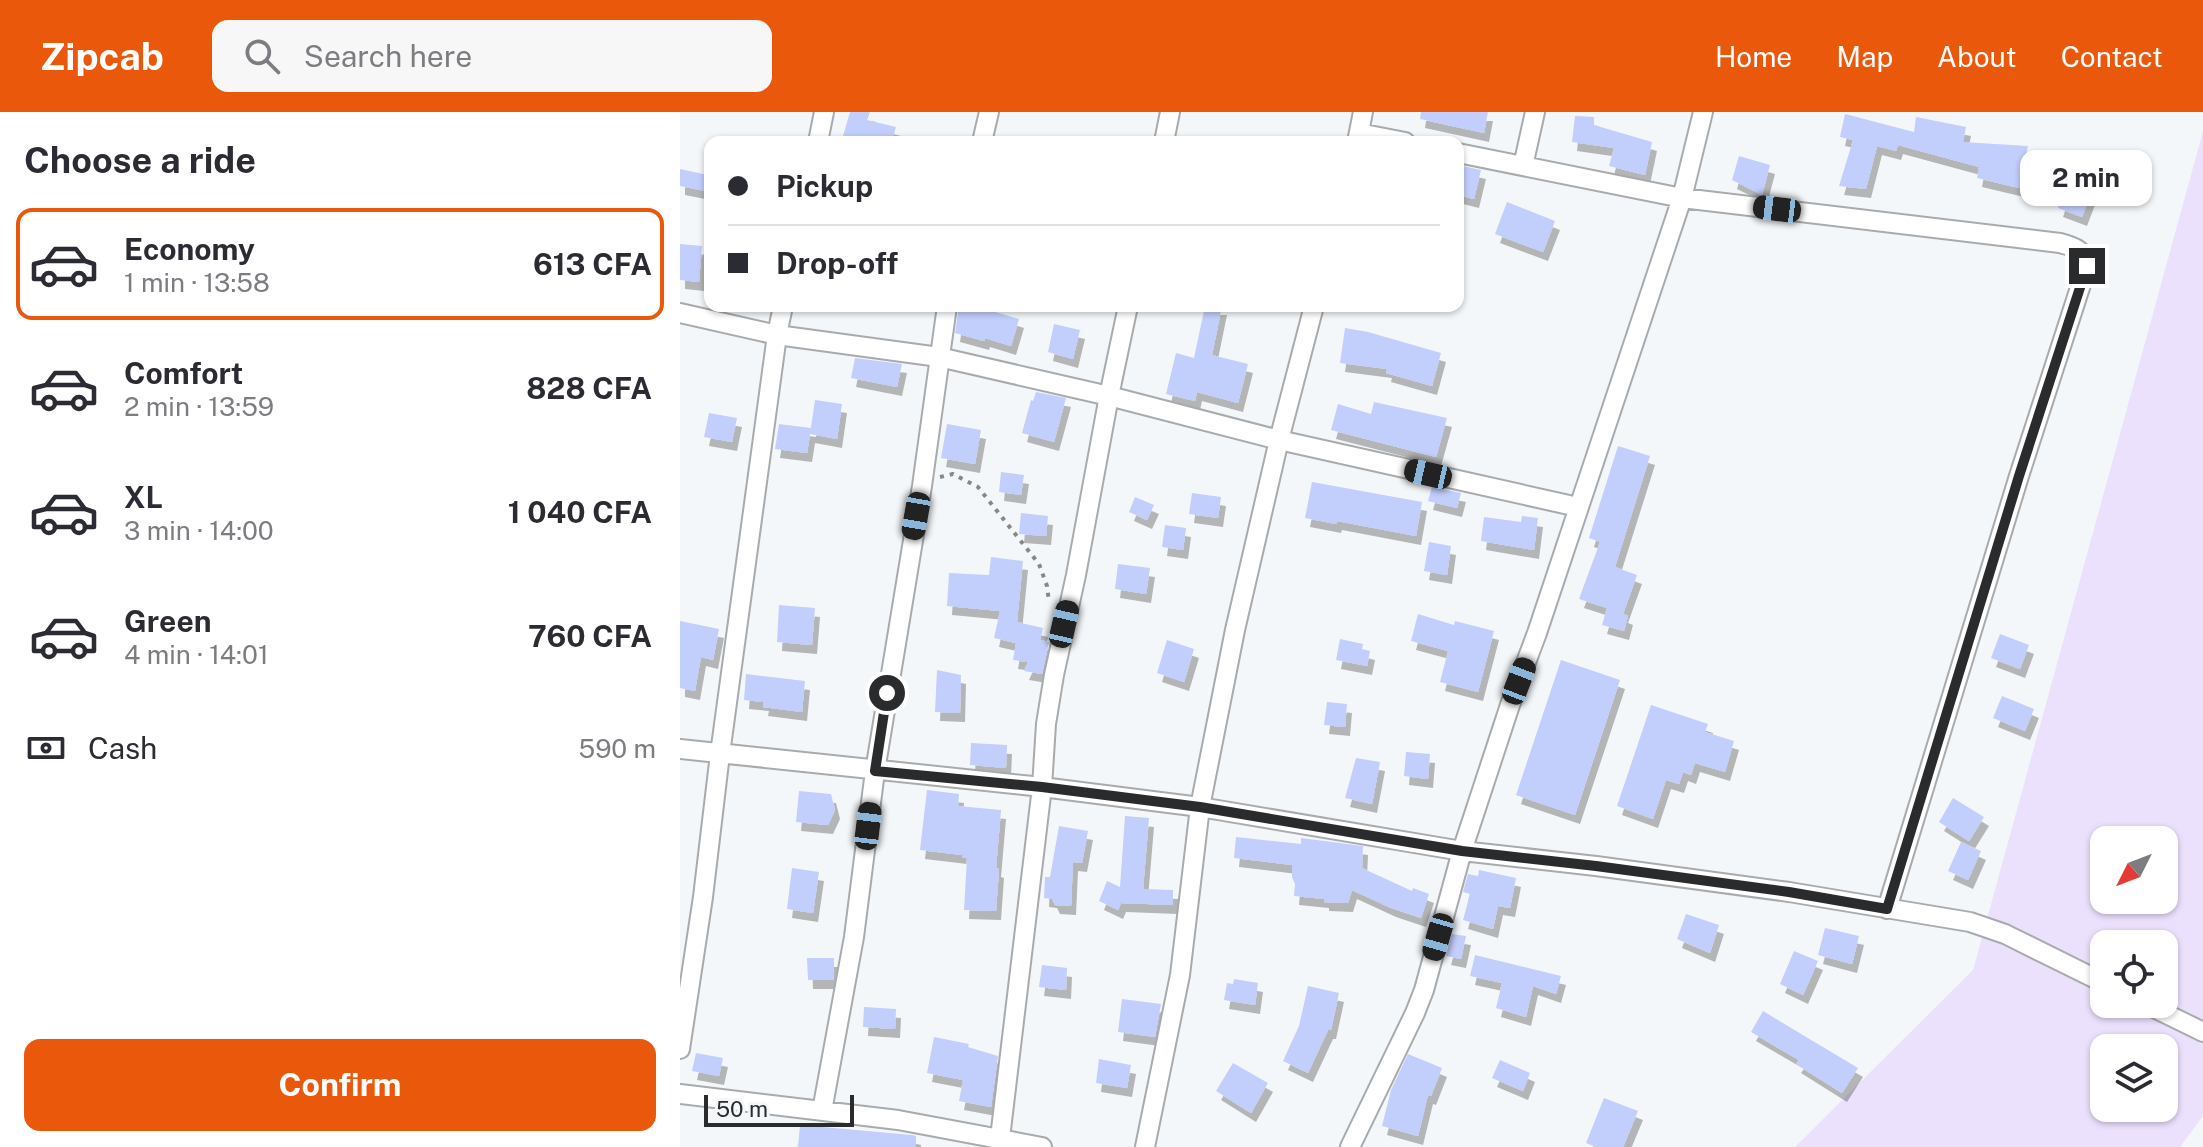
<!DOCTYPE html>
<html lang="en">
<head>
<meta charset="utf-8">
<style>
	:root { --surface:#fff; --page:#f7f7f7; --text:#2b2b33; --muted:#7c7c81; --line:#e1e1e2; --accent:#ea580c }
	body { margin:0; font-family:"Public Sans",sans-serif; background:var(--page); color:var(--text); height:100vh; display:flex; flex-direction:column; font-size:30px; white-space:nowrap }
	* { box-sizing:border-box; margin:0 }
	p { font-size:26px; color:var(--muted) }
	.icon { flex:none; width:44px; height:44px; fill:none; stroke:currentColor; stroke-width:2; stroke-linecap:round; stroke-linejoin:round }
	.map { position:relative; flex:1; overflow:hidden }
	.side { display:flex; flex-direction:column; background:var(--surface); width:680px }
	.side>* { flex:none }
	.hud { position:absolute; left:24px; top:24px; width:760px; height:176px; border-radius:16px; box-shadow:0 2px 6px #0004; display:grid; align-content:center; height:176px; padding:0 24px; background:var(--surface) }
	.needle { width:52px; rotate:228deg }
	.tools { position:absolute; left:1410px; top:714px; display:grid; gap:16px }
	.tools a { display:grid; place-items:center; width:88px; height:88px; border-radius:16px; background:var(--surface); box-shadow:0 2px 6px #0004; font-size:40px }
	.scale { position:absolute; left:24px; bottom:20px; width:150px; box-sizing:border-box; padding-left:8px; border:4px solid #2a2b2c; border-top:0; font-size:22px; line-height:28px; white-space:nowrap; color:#2a2b2c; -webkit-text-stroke:6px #f4f7fa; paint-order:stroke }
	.end { position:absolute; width:36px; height:36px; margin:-18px; border:10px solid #2a2b2c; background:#fff; box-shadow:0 0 0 4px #fff }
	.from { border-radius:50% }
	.bubble { position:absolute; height:56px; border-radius:16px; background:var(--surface); box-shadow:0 2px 6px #0004; font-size:26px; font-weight:700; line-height:56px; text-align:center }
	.car { position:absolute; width:24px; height:48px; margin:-24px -12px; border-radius:10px; box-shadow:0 0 6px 2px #0007; background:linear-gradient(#222 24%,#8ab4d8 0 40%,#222 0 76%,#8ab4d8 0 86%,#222 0) }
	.hud b { display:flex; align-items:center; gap:28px; height:76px; font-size:30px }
	.hud b+b { border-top:2px solid var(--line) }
	.hud i { width:20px; height:20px; background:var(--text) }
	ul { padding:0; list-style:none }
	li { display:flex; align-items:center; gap:24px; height:112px; margin:0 16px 12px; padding:0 8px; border:4px solid transparent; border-radius:16px }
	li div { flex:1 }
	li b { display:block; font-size:30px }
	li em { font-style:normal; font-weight:700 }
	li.selected { border-color:var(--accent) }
	li>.icon { width:72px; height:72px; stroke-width:1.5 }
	h2 { padding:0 24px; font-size:36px; line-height:96px }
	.pay { display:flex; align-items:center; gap:20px; height:88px; padding:0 24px; font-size:30px }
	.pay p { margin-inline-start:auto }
	.primary-button { display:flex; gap:16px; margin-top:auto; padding:16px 24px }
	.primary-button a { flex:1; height:92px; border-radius:16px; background:var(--accent); color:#fff; font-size:32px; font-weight:700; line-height:92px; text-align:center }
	header { display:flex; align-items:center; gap:48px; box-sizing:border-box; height:112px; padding:0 40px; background:var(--accent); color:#fff }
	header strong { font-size:38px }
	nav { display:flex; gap:44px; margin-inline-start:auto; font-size:28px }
	.search { width:560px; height:72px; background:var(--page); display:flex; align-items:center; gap:20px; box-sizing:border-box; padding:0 28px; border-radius:16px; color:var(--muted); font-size:30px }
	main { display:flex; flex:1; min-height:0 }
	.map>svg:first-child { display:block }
</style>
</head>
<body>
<header>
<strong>Zipcab</strong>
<div class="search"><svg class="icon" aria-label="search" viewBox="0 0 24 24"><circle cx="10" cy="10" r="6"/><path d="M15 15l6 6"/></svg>Search here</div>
<nav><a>Home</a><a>Map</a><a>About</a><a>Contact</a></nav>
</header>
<main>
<section class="side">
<h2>Choose a ride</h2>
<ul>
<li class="selected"><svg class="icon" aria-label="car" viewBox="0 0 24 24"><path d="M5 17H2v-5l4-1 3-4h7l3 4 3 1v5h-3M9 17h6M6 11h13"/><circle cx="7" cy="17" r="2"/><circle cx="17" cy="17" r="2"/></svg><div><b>Economy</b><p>1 min · 13:58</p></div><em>613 CFA</em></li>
<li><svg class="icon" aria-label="car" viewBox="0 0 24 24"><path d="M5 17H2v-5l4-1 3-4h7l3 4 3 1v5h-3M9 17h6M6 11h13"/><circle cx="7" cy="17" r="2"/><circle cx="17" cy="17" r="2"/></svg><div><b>Comfort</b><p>2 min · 13:59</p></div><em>828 CFA</em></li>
<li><svg class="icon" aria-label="car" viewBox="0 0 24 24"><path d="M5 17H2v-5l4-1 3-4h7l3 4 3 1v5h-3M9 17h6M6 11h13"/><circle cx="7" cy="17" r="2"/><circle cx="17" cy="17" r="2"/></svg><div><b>XL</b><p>3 min · 14:00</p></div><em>1 040 CFA</em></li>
<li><svg class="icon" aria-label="car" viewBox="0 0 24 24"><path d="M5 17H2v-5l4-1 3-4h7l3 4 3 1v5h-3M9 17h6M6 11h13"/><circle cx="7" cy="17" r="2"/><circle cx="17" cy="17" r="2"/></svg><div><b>Green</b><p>4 min · 14:01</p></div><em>760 CFA</em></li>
</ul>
<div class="pay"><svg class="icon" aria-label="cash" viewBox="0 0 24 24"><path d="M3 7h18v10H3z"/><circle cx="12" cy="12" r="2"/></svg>Cash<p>590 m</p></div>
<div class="primary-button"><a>Confirm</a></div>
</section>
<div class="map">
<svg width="1523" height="1035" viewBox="0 0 1523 1035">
	<defs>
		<filter id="shadow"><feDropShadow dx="5" dy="9" stdDeviation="0" flood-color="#0004"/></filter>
	</defs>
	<rect width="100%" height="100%" fill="#f4f7fa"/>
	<!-- green -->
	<path fill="#ece1fd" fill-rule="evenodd" d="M1523,19V1004L1500,1035H1115L1293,858ZM1424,728H1484V788H1424ZM1424,832H1484V892H1424ZM1424,936H1484V996H1424Z"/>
	<!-- building -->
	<path fill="#c2cefb" filter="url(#shadow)" d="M170,0H190L187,8L216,15L212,30H183L163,24Z
		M741,0H808L804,21L740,7Z
		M1165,2L1234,20L1236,5L1286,15L1283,30L1348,34L1339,76L1297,66L1299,55L1218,33L1216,39L1197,34L1186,77L1159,74L1173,28L1160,25Z
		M895,4L914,5V13L972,30L965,63L929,54L934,36L892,30Z
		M1059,44L1090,53L1082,83L1052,68Z
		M778,53L801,58L794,87L778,83Z
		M0,57L28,63L25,79L0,74Z
		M1388,66L1415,71L1402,105L1378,96Z
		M827,90L875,109L863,140L815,122Z
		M0,132L22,134L19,170L0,168Z
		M279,194H314L312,199L339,207L331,234L305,226L304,229L275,221Z
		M525,194H542L532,243L568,252L558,291L517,280L515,289L486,282L496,241L514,246Z
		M374,212L400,218L393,247L368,240Z
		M665,216L688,220L761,241L752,274L706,261L707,257L660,251Z
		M175,246L222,252L217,275L171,266Z
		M356,280L386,286L374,330L342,321L351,288L353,289Z
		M135,288L162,292L157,327L130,322Z
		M694,290L767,306L756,345L651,318L658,292L691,302Z
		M29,301L57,306L52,330L24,325Z
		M99,312L131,316L127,341L95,337Z
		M267,312L301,318L295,352L261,346Z
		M938,334L970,344L935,455L957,463L943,502L948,504L944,519L922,513L927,496L899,487L920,430L909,426Z
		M321,360L344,363L341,383L319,380Z
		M632,370L742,390L736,424L657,409L656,412L625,406Z
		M752,375L781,381L777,396L748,389Z
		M512,381L541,385L538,406L509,402Z
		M455,385L474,393L467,408L449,400Z
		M341,401L368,404L366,424L339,422Z
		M842,404L858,406L854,438L801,429L804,405L841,410Z
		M485,413L506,416L503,438L482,435Z
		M749,430L771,434L767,463L744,459Z
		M311,445L343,449L337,510L363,516L360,528L369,530L362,562L344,559L348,550L333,548L336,531L314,526L320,499L267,494L269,461L309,463Z
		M438,452L470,456L466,482L435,477Z
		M99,493L135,496L132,533L97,530Z
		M738,502L774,513L775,509L814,519L798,580L760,570L768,539L731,529Z
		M0,509L39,517L33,548L21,545L15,579L0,576Z
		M1320,522L1349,533L1340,557L1311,546Z
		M660,527L683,532L682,537L690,539L687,554L656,548Z
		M487,528L514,537L504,570L477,561Z
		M881,548L940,568L895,703L836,683Z
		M257,558L281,563L280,601L255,600Z
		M66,562L125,569L122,600L83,595L84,590L64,588Z
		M1322,584L1354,597L1345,619L1313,606Z
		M647,590L667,592L665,615L644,613Z
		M971,593L1028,612L1025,620L1054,629L1045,660L1015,651L1011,663L1003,660L999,672L986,668L973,707L937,694Z
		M291,631L327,633L326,656L290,653Z
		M726,640L750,642L748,667L724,664Z
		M676,646L700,650L692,692L665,686Z
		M247,678L279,682L278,694L321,698L316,756L319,757L316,799L284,798L287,746H282V743L240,738Z
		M119,679L151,682L155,698L148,713L116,710Z
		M1273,686L1304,705L1289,729L1259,710Z
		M445,704L469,706L463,777L493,778V793L441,791L438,798L419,789L427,769L440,775Z
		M379,714L408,719L402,751L393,750L391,794L375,793L372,787L364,786L365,765H370Z
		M556,725L621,732V726L683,734L682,756L732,779L733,776L749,782L741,806L711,796L672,778L668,791L644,790V787L614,784L615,772L612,765V753L554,746Z
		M1281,730L1301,739L1288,768L1268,759Z
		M112,756L139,760L133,801L107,797Z
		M799,758L836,766L830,796L818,794L813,817L783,808L790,782L783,780L788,762L798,764Z
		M1006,802L1039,813L1030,841L997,827Z
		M1145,816L1179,824L1172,852L1138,843Z
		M772,822L786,824L781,847L766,844Z
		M1114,839L1138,849L1123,883L1100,872Z
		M795,843L881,864L876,882L853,874L846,905L816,896L822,871L790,864Z
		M127,846H154V868H128Z
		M362,853L387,856L386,878L359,875Z
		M554,867L578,871L575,893L544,888L547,871L553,872Z
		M628,874L659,881L651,918H648L628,961L603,949L619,914Z
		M442,887L481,892L475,925L438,920Z
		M184,895L216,897L215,917L183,915Z
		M1083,899L1178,956L1162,981L1116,952L1119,948L1071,920Z
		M254,925L289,932L288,935L318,944L311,995L279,989L283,968L247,961Z
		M16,941L43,946L39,964L12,959Z
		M728,942L762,956L751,984L748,983L738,1024L702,1014L711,978Z
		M419,947L451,953L447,976L416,971Z
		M820,948L850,961L843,979L812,966Z
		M553,951L588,971L571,1001L536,979Z
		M924,986L958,999L943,1035H916L906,1031Z
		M120,1013L232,1023L236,1024V1035H118Z"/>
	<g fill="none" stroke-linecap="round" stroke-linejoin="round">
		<!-- minor casing -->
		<g stroke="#a8abae" stroke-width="22">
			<path id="minor" d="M679,21L725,30
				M138,30L144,0
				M302,30L309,0
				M484,30L490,0
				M677,30L683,0
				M778,41L1002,86L1380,131C1395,135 1404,138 1407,154L1339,364L1207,797
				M843,54L855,0
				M0,201L97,223L259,245L429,284L599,328L898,395
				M0,637L362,675L520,695L782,739L916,754L1109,780L1290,810L1325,822L1424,871
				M1466,892L1523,920
				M0,937L23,785L40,642L97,223L103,194
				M0,982L218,1008L362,1035
				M142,999L174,825L195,659L242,374L267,194
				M320,1026L362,675L366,612L374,563L396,463L429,284L448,194
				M465,1035L500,863L520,695L555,518L599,328L634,194
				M670,1035L735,901L744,878L782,739L830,593L857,521L1002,86L1023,0"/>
		</g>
		<!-- path -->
		<path stroke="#858789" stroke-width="4" stroke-dasharray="4 6" stroke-linecap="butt" d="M260,365L273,362L298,375L359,452L367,474L369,490"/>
		<!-- minor -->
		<use href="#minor" stroke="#fff" stroke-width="18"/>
	</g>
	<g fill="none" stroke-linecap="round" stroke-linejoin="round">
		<!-- route -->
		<path stroke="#2a2b2c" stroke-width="10" d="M207,581L195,659L362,675L520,695L782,739L916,754L1109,780L1207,797L1339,364L1407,154"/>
	</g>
</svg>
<div class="tools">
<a><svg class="needle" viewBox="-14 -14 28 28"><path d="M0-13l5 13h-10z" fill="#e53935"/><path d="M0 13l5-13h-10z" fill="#7c7c81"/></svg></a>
<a><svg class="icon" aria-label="locate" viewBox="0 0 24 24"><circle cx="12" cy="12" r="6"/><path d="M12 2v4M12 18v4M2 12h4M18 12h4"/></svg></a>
<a><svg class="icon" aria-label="layers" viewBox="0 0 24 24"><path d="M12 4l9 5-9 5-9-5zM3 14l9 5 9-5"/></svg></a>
</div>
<div class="scale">50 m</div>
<i class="end from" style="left:207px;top:581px"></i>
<i class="end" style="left:1407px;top:154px"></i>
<div class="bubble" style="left:1340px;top:38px;width:132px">2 min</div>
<i class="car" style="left:1097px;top:97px;rotate:277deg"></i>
<i class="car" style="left:748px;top:362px;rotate:283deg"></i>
<i class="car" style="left:236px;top:404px;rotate:190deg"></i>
<i class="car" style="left:384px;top:512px;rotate:13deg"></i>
<i class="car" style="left:839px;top:569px;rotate:21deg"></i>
<i class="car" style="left:188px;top:714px;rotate:7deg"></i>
<i class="car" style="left:758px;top:825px;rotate:196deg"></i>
<div class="hud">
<b><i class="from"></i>Pickup</b>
<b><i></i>Drop-off</b>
</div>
</div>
</main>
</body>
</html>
